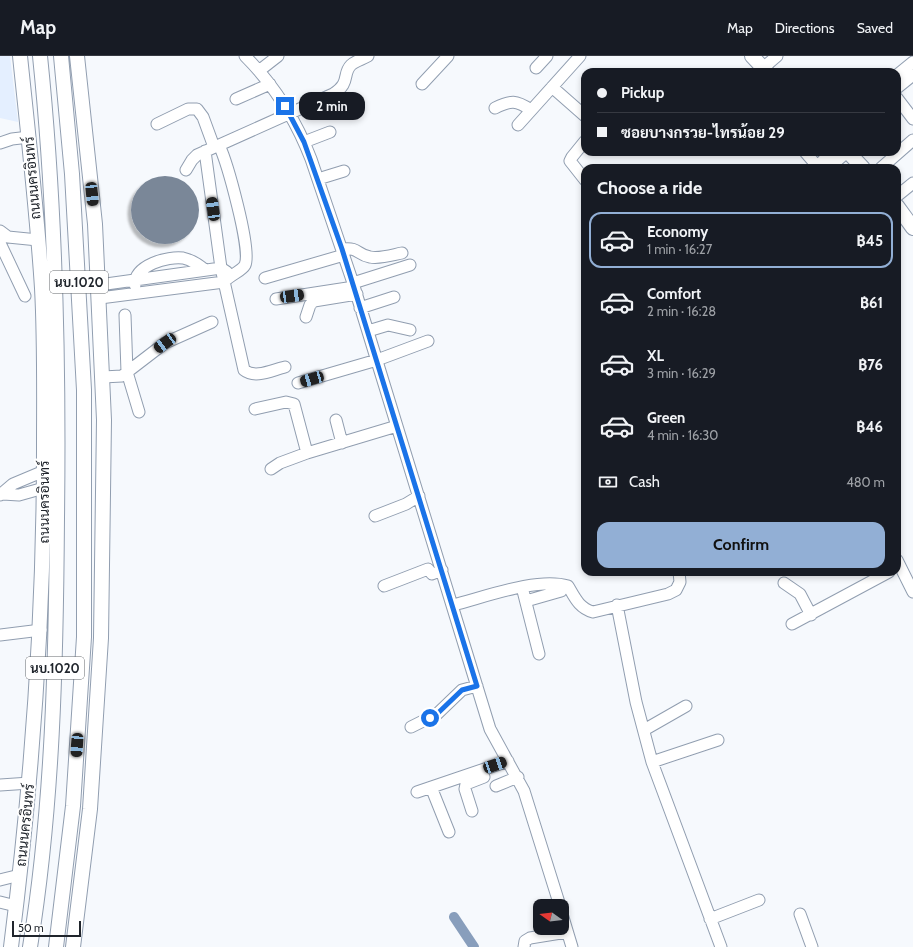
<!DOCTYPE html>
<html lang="en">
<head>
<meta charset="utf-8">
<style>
	:root { --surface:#171b24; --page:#20242c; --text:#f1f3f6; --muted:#9ea1a6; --line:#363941; --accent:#92afd5 }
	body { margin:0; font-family:Cabin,Sarabun,sans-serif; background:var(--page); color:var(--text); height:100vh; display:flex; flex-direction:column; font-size:15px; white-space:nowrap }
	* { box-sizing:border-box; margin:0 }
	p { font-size:13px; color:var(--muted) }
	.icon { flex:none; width:22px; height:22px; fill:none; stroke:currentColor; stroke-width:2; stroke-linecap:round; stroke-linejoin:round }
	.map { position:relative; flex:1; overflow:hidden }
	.details { position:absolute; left:581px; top:108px; width:320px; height:412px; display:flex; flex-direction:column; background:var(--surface); border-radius:12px; box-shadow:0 2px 6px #0003 }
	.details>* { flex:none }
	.banner { position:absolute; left:581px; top:12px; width:320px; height:88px; border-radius:12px; box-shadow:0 2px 6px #0003; display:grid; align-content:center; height:88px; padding:0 16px; background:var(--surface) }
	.needle { width:26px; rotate:284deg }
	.fabs { position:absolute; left:533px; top:843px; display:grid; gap:8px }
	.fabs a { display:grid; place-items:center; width:36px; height:36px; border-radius:8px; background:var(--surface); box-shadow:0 2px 6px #0003; font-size:20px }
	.scale { position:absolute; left:12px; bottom:10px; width:69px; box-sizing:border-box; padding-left:4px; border:2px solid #20252c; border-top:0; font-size:11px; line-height:14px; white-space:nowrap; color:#20252c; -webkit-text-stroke:3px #fff; paint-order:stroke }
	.end { position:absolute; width:18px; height:18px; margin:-9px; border:5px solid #1a73e8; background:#fff; box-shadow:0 0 0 2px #fff }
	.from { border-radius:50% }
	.bubble { position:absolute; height:28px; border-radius:12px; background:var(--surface); box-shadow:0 2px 6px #0003; font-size:13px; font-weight:700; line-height:28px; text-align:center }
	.car { position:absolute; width:12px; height:24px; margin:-12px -6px; border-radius:5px; box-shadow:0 0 3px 1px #0007; background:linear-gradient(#222 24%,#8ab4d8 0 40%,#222 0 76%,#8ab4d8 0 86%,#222 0) }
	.banner b { display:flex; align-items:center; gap:14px; height:38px; font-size:15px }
	.banner b+b { border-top:1px solid var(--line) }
	.banner i { width:10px; height:10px; background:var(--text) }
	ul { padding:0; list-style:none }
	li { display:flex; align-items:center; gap:12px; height:56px; margin:0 8px 6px; padding:0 8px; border:2px solid transparent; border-radius:12px }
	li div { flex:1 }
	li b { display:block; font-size:15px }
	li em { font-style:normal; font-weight:700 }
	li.current { border-color:var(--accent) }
	li>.icon { width:36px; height:36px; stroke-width:1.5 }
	h2 { padding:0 16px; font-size:18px; line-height:48px }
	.pay { display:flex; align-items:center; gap:10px; height:44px; padding:0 16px; font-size:15px }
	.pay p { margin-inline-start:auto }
	.action { display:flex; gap:8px; margin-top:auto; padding:8px 16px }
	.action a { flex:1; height:46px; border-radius:12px; background:var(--accent); color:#111; font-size:16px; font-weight:700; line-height:46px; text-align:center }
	header { display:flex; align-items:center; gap:24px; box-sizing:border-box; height:56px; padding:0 20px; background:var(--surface); border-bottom:1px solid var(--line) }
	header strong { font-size:19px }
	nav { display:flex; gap:22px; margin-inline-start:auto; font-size:14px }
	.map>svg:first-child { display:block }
</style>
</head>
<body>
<header>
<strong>Map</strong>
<nav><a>Map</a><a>Directions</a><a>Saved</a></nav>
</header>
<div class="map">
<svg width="913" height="891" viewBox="0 0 913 891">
	<defs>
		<filter id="shadow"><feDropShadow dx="-3.5" dy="3.5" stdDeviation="1" flood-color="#0004"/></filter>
	</defs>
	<rect width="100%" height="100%" fill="#f6f9fd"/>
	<!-- built -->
	<path fill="#e4efff" d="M0,0H10L18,66L0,62Z"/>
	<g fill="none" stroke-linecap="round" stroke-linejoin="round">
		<!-- canal -->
		<path stroke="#889ebc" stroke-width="10" d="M454,861L474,891"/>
	</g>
	<!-- building -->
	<path fill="#7a8798" filter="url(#shadow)" d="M131 154a34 34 0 1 1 68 0a34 34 0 1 1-68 0Z"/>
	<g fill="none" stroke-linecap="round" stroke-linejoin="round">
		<!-- minor casing -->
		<g stroke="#919eb0" stroke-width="13">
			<path id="minor" d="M245,0C275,30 296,64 311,103L353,227L490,673L524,735L560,850
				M536,12L547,0
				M763,12L777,0
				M260,14L278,0
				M897,19L913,6
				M422,28L448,0
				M552,31L585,60
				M897,32L913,19
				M897,42L913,63
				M236,43L270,28
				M495,52C511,44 516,44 531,54
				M157,68L188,53H197L203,61L214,91
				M518,69L580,0
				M585,85L572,101L570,105L585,124
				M304,86L330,76
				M0,87L12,83L29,81
				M205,95L221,212L244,314C255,323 272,314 285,311
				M805,96L818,111
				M816,112L831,96
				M829,112L847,96
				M881,112L913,84
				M186,114L192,104L197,99L333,38C351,27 342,18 351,9C355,5 363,3 368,0
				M318,123L344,115
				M897,140L913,127
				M0,175L8,181L38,184
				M0,187L25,240
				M343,193C359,191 357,199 370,201C380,203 392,199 402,197
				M265,222L344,199
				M353,227L410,209
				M99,229L221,212L227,216
				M135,229C134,209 168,200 183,202C192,204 198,208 205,214
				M100,242L224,226C230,219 242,215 245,209C252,194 227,106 219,89
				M276,243L354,231
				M360,252L394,241
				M125,259L127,316L139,356
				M306,261L310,249L314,245L357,238
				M368,275L388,269L410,274
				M103,321L122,320L165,287L212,266
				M298,327L377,304L428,285
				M255,353L286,346L294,348L307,397L397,370
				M336,364L342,387
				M271,413L280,407L307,397
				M3,438L19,439L44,432
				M0,439L13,428L44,415
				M375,460L406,448L419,440
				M897,504L913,536
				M784,527L800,538L811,559
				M384,530L428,513L432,518L442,514
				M522,531L539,598
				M526,545L561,535
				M453,549C485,541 537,521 568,530C575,542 579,552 593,556L668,538L676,534L680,526L679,516
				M617,549L636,646L652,706L721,891
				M792,568L889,516
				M0,579L41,574
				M411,671L437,658L462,634L477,630
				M644,674L686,650
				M652,706L718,684
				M0,729L30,727
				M496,730L518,721
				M431,731L449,776
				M417,736L508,705
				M472,755L465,733L466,728L484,721
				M0,824L20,819
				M0,846L16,850
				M562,858L572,891
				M800,858L812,891
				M710,863L759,844
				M524,891L525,885L530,882L567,876"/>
		</g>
		<!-- major casing -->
		<g stroke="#919eb0" stroke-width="16">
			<path id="major" d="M752,0L767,16
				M848,96L863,112
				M897,150L913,172
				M11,891C32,726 44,561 44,394C44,340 45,286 42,232C37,155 28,77 20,0
				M30,891C53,749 56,605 57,462C59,307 56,154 40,0
				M56,891L73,750L84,581V334L72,118L61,0
				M73,891L90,753L101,582L104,364L95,168L77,0"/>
		</g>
		<!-- minor -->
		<use href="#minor" stroke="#fff" stroke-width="11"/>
		<!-- major -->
		<use href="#major" stroke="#fff" stroke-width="14"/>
	</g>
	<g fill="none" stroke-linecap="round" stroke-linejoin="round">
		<!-- route -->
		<path stroke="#1a73e8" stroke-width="5" d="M285,50L304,86L342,193L477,630L462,634L437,658L430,662"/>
	</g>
	<g text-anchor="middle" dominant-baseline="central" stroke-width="4" stroke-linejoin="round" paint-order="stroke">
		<!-- shield labels -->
		<g fill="#fff" stroke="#63666b" stroke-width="1">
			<rect x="50" y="215" width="58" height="22" rx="3"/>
			<rect x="26" y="601" width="58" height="22" rx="3"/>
		</g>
		<g font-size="13" font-weight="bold" fill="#20252c">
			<text x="79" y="226">นบ.1020</text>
			<text x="55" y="612">นบ.1020</text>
		</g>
		<!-- street labels -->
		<g font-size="14" fill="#20252c" stroke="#fff">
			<text transform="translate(32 122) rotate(-95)">ถนนนครอินทร์</text>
			<text transform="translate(44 446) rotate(-90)">ถนนนครอินทร์</text>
			<text transform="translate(25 769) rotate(-84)">ถนนนครอินทร์</text>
		</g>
	</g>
</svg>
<div class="fabs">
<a><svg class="needle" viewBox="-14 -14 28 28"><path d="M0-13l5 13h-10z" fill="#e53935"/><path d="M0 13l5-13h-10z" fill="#9ea1a6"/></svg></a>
</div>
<div class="scale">50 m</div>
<i class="end from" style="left:430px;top:662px"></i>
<i class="end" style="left:285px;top:50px"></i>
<div class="bubble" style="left:299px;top:36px;width:66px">2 min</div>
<i class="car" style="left:92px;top:138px;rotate:174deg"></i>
<i class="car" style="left:213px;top:153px;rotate:352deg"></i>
<i class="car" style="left:292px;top:240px;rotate:82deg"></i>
<i class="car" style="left:165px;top:287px;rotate:234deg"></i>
<i class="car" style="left:312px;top:323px;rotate:254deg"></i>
<i class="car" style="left:77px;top:689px;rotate:184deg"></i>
<i class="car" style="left:495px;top:709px;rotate:71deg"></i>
<div class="banner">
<b><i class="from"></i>Pickup</b>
<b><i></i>ซอยบางกรวย-ไทรน้อย 29</b>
</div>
<section class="details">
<h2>Choose a ride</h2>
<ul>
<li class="current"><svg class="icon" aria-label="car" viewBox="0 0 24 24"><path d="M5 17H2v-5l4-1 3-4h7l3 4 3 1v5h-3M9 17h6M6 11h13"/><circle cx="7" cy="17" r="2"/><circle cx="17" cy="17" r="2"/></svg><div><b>Economy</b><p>1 min · 16:27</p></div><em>฿45</em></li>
<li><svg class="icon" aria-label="car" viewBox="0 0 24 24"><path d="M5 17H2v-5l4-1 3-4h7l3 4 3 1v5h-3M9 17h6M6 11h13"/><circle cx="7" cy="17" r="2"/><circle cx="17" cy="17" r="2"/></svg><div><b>Comfort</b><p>2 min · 16:28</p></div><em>฿61</em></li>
<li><svg class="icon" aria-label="car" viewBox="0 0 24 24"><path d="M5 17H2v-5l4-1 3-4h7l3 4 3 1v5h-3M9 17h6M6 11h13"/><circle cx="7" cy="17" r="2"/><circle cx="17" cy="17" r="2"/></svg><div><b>XL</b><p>3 min · 16:29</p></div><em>฿76</em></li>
<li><svg class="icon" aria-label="car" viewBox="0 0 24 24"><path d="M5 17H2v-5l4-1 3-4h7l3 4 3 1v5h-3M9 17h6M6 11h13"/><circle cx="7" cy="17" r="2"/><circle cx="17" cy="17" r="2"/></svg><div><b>Green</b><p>4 min · 16:30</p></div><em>฿46</em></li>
</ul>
<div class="pay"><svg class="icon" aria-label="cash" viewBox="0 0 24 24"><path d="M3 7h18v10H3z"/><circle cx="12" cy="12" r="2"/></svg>Cash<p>480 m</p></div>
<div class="action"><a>Confirm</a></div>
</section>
</div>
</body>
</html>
